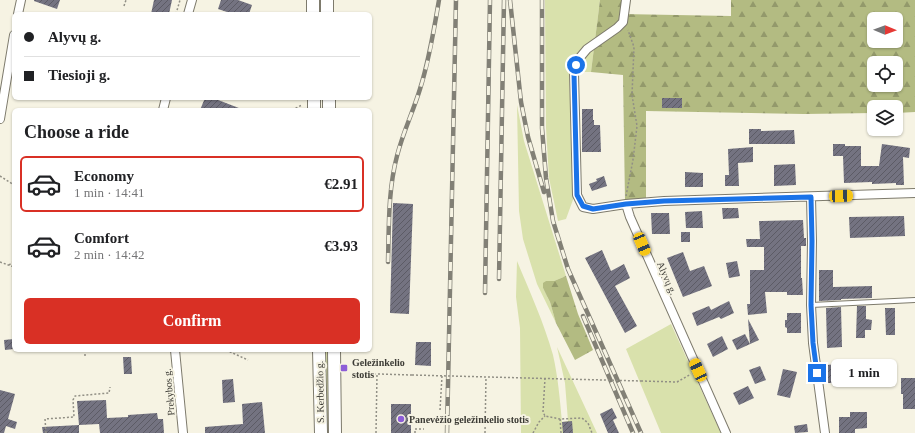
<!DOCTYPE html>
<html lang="en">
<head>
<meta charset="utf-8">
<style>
	:root { --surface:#fff; --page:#f2f2f2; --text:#202124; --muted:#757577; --line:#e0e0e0; --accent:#d93025 }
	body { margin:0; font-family:"Times New Roman",serif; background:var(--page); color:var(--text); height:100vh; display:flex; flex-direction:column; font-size:15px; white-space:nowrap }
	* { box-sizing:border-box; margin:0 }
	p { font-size:13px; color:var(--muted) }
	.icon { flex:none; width:22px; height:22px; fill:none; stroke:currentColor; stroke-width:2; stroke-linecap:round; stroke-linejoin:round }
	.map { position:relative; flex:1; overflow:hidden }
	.panel { position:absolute; left:12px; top:108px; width:360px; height:244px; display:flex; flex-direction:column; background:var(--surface); border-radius:6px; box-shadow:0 1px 3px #0004 }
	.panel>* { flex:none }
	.guide { position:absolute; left:12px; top:12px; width:360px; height:88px; border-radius:6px; box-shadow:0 1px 3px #0004; display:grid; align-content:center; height:88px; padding:0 12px; background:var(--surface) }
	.needle { width:26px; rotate:91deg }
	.fabs { position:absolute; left:867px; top:12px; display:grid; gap:8px }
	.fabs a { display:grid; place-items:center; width:36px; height:36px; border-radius:6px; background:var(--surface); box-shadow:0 1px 3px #0004; font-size:20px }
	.end { position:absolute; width:18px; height:18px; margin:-9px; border:5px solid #1a73e8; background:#fff; box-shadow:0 0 0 2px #fff }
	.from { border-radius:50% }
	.bubble { position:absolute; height:28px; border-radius:6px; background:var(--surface); box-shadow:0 1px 3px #0004; font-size:13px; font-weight:800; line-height:28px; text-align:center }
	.car { position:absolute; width:12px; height:24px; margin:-12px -6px; border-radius:5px; box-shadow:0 0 3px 1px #0007; background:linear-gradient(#f5c518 24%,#345 0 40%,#f5c518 0 76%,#345 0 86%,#f5c518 0) }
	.guide b { display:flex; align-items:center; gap:14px; height:38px; font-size:15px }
	.guide b+b { border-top:1px solid var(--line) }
	.guide i { width:10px; height:10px; background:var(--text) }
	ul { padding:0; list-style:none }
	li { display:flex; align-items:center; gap:12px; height:56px; margin:0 8px 6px; padding:0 4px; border:2px solid transparent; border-radius:6px }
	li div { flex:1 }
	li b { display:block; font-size:15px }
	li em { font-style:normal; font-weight:800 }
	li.active { border-color:var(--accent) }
	li>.icon { width:36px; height:36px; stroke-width:1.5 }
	h2 { padding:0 12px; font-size:18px; line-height:48px }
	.primary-button { display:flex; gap:8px; margin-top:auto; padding:8px 12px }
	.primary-button a { flex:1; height:46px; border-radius:6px; background:var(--accent); color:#fff; font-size:16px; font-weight:800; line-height:46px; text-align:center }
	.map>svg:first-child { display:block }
</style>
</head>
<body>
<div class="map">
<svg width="915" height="433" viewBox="0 0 915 433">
	<defs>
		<pattern id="forest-firs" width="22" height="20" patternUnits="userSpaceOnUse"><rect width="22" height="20" fill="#b3bb82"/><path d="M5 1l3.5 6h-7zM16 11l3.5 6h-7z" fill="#93996b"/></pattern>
		<pattern id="building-hatch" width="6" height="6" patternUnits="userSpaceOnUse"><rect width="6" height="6" fill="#747381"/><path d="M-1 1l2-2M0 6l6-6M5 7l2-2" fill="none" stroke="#5c5b65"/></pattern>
	</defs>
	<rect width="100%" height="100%" fill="#f6f3e3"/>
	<!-- grass -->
	<path fill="#d9e1ac" d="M545,0H600L591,72H569L574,197L566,219L558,221L549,178L546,128Z
		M517,105L524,141L566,276L554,281H546L543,288L550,302L556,323L537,284L523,239L519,211Z
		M517,261C530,292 544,323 553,355C558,377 560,400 562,422L568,421L565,383L557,347L597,433H521L520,328L516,297Z
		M671,324L721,433H661L626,349Z
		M324,350H329L331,433H326Z"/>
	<!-- forest -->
	<path fill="url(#forest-firs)" fill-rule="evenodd" d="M600,0H621V14L731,16V0H915V112L896,113V107H874V113L804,114L646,111V199L625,201L623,75L591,72ZM874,19H896V41H874ZM874,63H896V85H874Z
		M566,276L578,314L593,350L575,360L556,323L550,302L543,288V283L546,281H554Z"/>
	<!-- building -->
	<path fill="url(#building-hatch)" d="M34,0H60L57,9L34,1Z
		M154,0H172L169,14H151Z
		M221,0H238L252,5L249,14H233L218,9Z
		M205,98H213L244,110H200Z
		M662,98H682V108H662Z
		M582,109H593V120H594V125H600L601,152H582Z
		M749,129H761V131L794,130L795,144H749Z
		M833,144H845V146H861V166H879L882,144L910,148L909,158L903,157L904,185H896V183L872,184V182L844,183L843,156H833Z
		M753,147V162L738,163L739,186H725V175H729L728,149Z
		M795,164L796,185L774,186V165Z
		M685,172L703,173V187H685Z
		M604,176L607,186L592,191L589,184L597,181L596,179Z
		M393,203L413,204L409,314L390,313Z
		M722,208H738L739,218L723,219Z
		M702,211L703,228H686L685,212Z
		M651,213H669L670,234H652Z
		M904,216L905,236L850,238L849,217Z
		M803,220L804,238H806V246H801V278H802L803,295H787V292H765L767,313L748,315L747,304H750V270H764V247H747L746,239H760L759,221Z
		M681,232H690V242H681Z
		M602,250L611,271L624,264L630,278L615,286L637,326L625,333L585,258Z
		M683,252L690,271L704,266L712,286L683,297L667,258Z
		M737,261L740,276L729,278L726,263Z
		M819,270H833V287L872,286V298L841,299V300L819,301Z
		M729,301L734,313L721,319L719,317L697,326L692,313L709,306L711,310Z
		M857,306H866V319L872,320L871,330H865V338H856Z
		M841,307L842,347L827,348L826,308Z
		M885,308H895V335H886Z
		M787,313H801V333H787V328L785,327V320H787Z
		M748,319L759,340L737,350L732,340L745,334L750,344Z
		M722,336L728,349L713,357L707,344Z
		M14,339V349L5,350L4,340Z
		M416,342H431V366L415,365Z
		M123,357H131L132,374H124Z
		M842,364V383H825V365Z
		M855,364H877V382L855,383Z
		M760,366L766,380L755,384L749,370Z
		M783,369L797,372L790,398L777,395Z
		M901,378H915V409H903V394H901Z
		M233,379L235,402L223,403L222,380Z
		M748,386L754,398L739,405L733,393Z
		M0,390L15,394L8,419L17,422L15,429L6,426L4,433H0Z
		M106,400L107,418L128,417V415L157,413L158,419H163L164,433H100L99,424L79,425L77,401Z
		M262,402L265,433H205V427L243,424L242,404Z
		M391,404H411V433H391Z
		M612,408L617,418L613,420L619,433H608L600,414Z
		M850,412H867V428L855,429V433H839V417H850Z
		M572,421L573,433H563L562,422Z
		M807,424L808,432L795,433L794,426Z
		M79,425V433H43L42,427Z"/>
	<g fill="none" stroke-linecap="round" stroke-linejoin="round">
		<!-- service casing -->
		<g stroke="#7d7a6c" stroke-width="6">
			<path id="service" d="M811,305L915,300"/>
		</g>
		<!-- minor casing -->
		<g stroke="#7d7a6c" stroke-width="10">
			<path id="minor" d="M626,0L623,22L617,28L587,49L577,61L574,73L577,195L583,207L593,209L626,204L630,217L726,433
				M18,14L21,0
				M188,14L192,0
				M163,110L166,98
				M0,119L14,35
				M811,197L812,241L811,305L813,343L825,433
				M626,204L664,201L915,193
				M175,350L183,433"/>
		</g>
		<!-- secondary casing -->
		<g stroke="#7d7a6c" stroke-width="14">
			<path id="secondary" d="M313,0V14
				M327,0V14
				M314,98V110
				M329,98V110
				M319,350L321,433
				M334,350L335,433"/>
		</g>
		<!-- path -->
		<path stroke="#918f85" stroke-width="1.5" stroke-dasharray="2 2" stroke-linecap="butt" d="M124,6L126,0
			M176,14L180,0
			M292,110L302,105
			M0,176L14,185
			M626,196L633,160L637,126L632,95L634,47L628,30
			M0,262L14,267
			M9,265L14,261
			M85,350V357
			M226,350L248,360
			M366,374H377L376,433
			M378,374L412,375
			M545,378L543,412L545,416L560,419L582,418L588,423L592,433
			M641,381L677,382L691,374
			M440,410L442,376
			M560,419L561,433
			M46,433L45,419L74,417L73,400L75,396L109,393L110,387
			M415,433V429H424
			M485,433L486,377
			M533,433L539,422L545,416"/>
		<!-- service -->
		<use href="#service" stroke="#fff" stroke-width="4"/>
		<!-- minor -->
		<use href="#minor" stroke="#fff" stroke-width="8"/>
		<!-- secondary -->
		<use href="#secondary" stroke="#fff" stroke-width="12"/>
		<!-- rail casing -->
		<g stroke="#828076" stroke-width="4.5">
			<path id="rail" d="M510,0L521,102L528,137L544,192
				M542,0V128L546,178L553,221L568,269L641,433
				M388,262C389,226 388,190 397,156C403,132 413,112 420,89C429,61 434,30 439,0
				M499,279L504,0
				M485,293L490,0
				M583,316L633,433
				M447,433L456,0"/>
		</g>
		<!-- rail -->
		<use href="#rail" stroke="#f6f3e3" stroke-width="3" stroke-dasharray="9" stroke-linecap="butt"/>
		<!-- path-bridge -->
		<path stroke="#918f85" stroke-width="1.5" stroke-dasharray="2 2" stroke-linecap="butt" d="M412,375L641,381"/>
	</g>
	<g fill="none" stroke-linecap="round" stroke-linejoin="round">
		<!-- route -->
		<path stroke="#1a73e8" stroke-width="5" d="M576,65L574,74L577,195L583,206L593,209L626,204L664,201L811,197L812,241L811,305L813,343L817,373"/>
	</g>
	<!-- markers -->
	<g fill="#8d5dd7" stroke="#f6f3e3" stroke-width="1.5">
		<rect x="340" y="364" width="8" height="8" rx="2"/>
		<circle cx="401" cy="419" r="4"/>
	</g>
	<g text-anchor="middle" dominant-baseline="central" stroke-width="4" stroke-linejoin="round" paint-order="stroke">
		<!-- street labels -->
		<g font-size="10" fill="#3c3b35" stroke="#f6f3e3">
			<text transform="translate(667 278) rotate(66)">Alyvų g.</text>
			<text transform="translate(169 392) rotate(-95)">Prekybos g.</text>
			<text transform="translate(320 392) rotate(-91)">S. Kerbedžio g.</text>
		</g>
		<!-- poi labels -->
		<g font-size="10" font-weight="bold" fill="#3c3b35" stroke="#f6f3e3" text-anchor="start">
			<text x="352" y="362">Geležinkelio<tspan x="352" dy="12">stotis</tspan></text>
			<text x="409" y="419">Panevėžio geležinkelio stotis</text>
		</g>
	</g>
</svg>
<div class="fabs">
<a><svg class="needle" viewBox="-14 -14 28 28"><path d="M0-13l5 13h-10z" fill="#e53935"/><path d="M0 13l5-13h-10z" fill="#757577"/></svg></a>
<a><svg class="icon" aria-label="locate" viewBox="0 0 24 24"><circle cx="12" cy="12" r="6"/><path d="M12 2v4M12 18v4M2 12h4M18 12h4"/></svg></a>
<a><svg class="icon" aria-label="layers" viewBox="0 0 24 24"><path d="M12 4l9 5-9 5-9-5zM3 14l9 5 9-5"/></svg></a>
</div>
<i class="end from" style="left:576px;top:65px"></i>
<i class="end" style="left:817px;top:373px"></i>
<div class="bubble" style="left:831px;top:359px;width:66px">1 min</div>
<i class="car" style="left:841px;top:196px;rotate:88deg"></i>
<i class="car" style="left:642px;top:244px;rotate:157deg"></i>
<i class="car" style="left:698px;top:370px;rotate:335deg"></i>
<div class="guide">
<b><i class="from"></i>Alyvų g.</b>
<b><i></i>Tiesioji g.</b>
</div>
<section class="panel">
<h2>Choose a ride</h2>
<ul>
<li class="active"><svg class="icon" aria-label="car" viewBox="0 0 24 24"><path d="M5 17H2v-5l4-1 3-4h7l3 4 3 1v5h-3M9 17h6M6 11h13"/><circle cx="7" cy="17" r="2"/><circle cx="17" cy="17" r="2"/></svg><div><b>Economy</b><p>1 min · 14:41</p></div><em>€2.91</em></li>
<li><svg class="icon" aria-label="car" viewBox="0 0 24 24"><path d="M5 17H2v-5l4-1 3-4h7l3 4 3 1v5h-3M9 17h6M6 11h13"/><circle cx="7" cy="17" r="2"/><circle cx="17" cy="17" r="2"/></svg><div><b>Comfort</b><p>2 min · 14:42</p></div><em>€3.93</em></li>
</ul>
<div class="primary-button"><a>Confirm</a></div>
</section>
</div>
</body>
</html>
